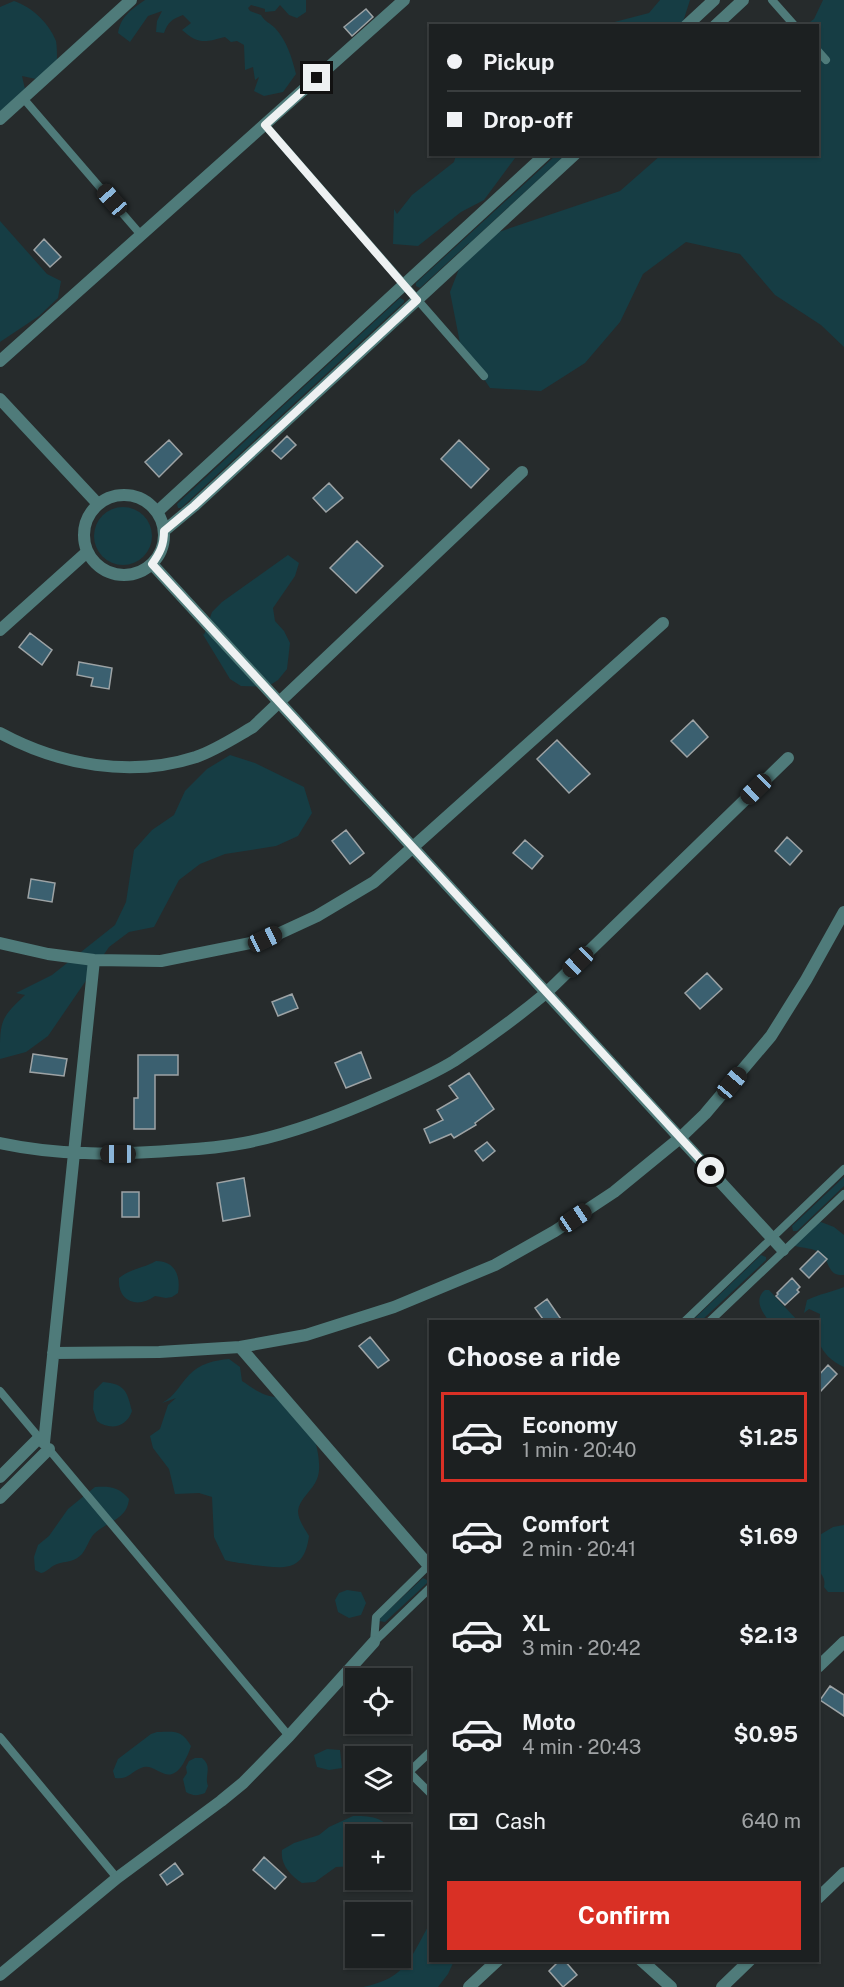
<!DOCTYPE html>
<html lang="en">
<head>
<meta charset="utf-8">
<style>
	:root { --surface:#1c2021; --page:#25282a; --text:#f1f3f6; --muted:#a0a3a5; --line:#3a3e3f; --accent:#d93025 }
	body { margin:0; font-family:"Public Sans",sans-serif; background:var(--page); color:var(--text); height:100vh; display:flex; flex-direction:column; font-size:22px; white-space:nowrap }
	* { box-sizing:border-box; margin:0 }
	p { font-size:20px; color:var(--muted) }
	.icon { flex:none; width:33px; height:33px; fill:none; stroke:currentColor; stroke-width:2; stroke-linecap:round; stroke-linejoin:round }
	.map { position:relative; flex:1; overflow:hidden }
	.details { position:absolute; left:429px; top:1320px; width:390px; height:642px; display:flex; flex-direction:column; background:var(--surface); border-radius:0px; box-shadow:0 2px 4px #0004,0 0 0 2px var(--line) }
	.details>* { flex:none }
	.hud { position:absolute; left:429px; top:24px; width:390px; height:132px; border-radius:0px; box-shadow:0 2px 4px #0004,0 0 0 2px var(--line); display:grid; align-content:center; height:132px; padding:0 18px; background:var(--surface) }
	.buttons { position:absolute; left:345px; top:1668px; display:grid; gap:12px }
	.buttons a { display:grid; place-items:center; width:66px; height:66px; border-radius:0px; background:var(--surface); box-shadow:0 2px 4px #0004,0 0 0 2px var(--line); font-size:30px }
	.end { position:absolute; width:27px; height:27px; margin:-14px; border:8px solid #eef1f2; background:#111; box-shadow:0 0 0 3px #111 }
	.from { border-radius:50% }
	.car { position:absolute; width:18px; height:36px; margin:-18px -9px; border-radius:8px; box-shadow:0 0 4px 2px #0007; background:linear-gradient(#222 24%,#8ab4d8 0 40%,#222 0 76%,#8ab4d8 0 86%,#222 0) }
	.hud b { display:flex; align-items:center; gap:21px; height:57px; font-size:22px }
	.hud b+b { border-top:2px solid var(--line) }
	.hud i { width:15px; height:15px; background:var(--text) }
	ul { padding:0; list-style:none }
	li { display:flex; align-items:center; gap:18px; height:90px; margin:0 12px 9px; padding:0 6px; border:3px solid transparent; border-radius:0px }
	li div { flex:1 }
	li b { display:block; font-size:22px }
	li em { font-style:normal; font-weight:700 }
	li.active { border-color:var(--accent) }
	li>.icon { width:54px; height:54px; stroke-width:1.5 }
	h2 { padding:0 18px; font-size:27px; line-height:72px }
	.pay { display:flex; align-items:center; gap:15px; height:66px; padding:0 18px; font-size:22px }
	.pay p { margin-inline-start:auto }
	.action { display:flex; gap:12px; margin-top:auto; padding:12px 18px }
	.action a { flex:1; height:69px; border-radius:0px; background:var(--accent); color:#fff; font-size:24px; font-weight:700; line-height:69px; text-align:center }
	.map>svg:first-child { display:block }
</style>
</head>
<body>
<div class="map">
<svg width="844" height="1987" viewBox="0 0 844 1987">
	<rect width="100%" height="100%" fill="#262b2c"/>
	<!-- green -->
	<path fill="#163d44" d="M145,0H306V12L297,18L289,15L280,5L275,11L265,12V9L251,5L248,8L250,11L261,15C264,21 270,23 275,28C287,41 292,58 296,74L283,92L264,96L254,91L259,77L255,80L253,67L245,70L244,45L237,41L231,42L225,37C205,42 199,45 182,30L191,23L183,15C172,19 168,22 164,33L156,32L157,21L162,11L148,16L130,42L118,33C121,16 131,10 145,0Z
		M660,0H690L682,25L599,26L649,13Z
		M823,0H844V347L821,325L775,295L740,254L686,242L643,274L620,322L585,363L541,391L490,388L460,343L450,292L469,243L420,288L416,286V283L556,155H565L472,241L620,191L661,155L818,154V26L806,25L814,19Z
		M14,1C32,7 49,23 56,41C57,47 57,55 57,61L36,79L22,76L25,89L0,123V7Z
		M456,155H520L515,158L484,200L461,212L418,246L393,244L394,209L397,214L412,195L454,162Z
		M0,221L47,274L61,281L58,298L39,316L0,342Z
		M400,298L404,300V302L181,508H178L177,504Z
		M94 536a29 29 0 1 1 58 0a29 29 0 1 1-58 0Z
		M288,555L299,563L295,576L273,608L275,621L284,631L290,643L287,669L278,680L267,687L241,686L230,679L202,633L204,635L212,612L222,602Z
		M230,755L255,763L304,787L312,813L298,836L276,846L225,854L200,864L179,880L154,927L129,932L109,947L48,1036L26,1052L0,1059C0,1020 0,1019 25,995L16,993L52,975L115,925L126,902L134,850L152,830L174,815L185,791L207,769Z
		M844,1177V1186L797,1231H793L792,1226Z
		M821,1222L834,1227L844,1235V1275C826,1276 831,1261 820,1253C813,1248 803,1248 795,1246V1240L815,1223Z
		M761,1255L766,1257V1260L701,1321H692Z
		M156,1261C175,1261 181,1276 178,1293L172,1297L166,1298L155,1296C138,1309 117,1302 119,1278C130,1269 144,1268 156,1261Z
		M844,1287V1367C831,1361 824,1354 818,1341V1342L820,1314L809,1309L804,1313L807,1300C819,1294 832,1292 844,1287Z
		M765,1290H769L798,1321H769C761,1311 754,1299 765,1290Z
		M229,1359L240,1367L242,1381C250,1386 257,1392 266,1395C275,1398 286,1398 293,1403C310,1414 325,1461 317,1479C313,1490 299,1499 298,1511C298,1520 305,1529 309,1536C304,1574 282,1568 253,1565C243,1563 235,1563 225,1560L214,1537L212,1497L199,1493L175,1494L169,1469L153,1448L150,1436L160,1429L168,1405L176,1398L162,1403C176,1395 178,1387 189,1375C199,1364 215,1360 229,1359Z
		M103,1382C125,1384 127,1391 132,1411C127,1427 110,1431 97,1421L93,1409L94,1391Z
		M95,1487C110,1486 119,1487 129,1499C127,1520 107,1521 94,1534C89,1539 87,1548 82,1554C75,1562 66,1561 57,1564C51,1566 47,1572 41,1573L35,1570L34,1557L38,1545L49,1536L68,1509Z
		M844,1525V1592H828L824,1587C826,1577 821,1576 818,1568C815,1560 817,1545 818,1536L833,1527Z
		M423,1578L427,1580V1583L385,1622L379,1621L381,1617Z
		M347,1590L361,1592L366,1603L361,1615L349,1618L338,1612L335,1600L339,1593Z
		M157,1732C175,1732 181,1729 191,1746C189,1753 186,1758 183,1764C167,1789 156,1761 141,1768C131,1772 128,1780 115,1778L113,1771L118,1759L151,1734Z
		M327,1749L340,1750L342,1768L329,1770L317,1767L314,1755Z
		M195,1758H202C213,1767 204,1775 208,1786L205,1793C197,1796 193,1796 186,1792L183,1779L187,1773L186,1767L189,1761Z
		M353,1816C367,1816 388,1816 390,1834H356L355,1866L336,1867L315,1882L302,1883C291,1876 280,1865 282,1850L294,1843L319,1835L329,1827Z
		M430,1923V1960L454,1961L448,1974L438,1987H363C407,1978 410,1958 430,1923Z"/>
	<!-- building -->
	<path fill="#3b6070" stroke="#9da3a5" stroke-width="1.5" d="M366,9L373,17L352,36L344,27Z
		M44,239L61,257L50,267L34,250Z
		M287,436L296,445L281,459L272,451Z
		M169,440L182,454L159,477L145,462Z
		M459,440L489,469L471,488L441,459Z
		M329,483L343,498L326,512L313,498Z
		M357,541L383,566L356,593L330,568Z
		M30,633L52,650L42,665L19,647Z
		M79,662L112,668L109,689L91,686L93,678L77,675Z
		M693,720L708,737L687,757L671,741Z
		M557,740L590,774L569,793L537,759Z
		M346,830L364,853L350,864L332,841Z
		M787,837L802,851L790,865L775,851Z
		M525,840L543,856L532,869L513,853Z
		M31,879L55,883L52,902L28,898Z
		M707,973L722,989L700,1009L685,993Z
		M292,994L298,1008L278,1016L272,1002Z
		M361,1052L371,1078L346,1088L335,1063Z
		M33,1054L67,1059L64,1076L30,1072Z
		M138,1055H178V1075H155V1129H134V1098H138Z
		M469,1073L494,1109L475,1123L476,1125L454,1138L451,1134L430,1143L424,1129L443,1120L437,1110L458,1098L449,1086Z
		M487,1142L495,1151L483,1161L475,1151Z
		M244,1178L250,1216L223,1221L217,1183Z
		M122,1192H139V1217H122Z
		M818,1251L827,1259L809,1278L800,1269Z
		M792,1278L800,1287L797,1290L799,1292L785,1305L776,1296L778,1294L777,1293Z
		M547,1299L563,1322H545L535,1308Z
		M370,1337L389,1360L378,1368L359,1346Z
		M828,1365L837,1374L818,1394V1376Z
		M830,1686L844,1695V1716L820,1700Z
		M264,1857L286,1877L275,1889L253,1870Z
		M175,1863L183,1874L167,1885L160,1875Z
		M560,1960H564L577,1975L563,1987L549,1971Z"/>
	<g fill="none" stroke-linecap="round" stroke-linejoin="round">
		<!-- service -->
		<path stroke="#4f7b7a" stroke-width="8" d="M772,0L795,26
			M818,51L826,60
			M23,98L141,235
			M265,125L484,376
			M684,1322L844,1169
			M709,1322L844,1194
			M0,1391L289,1736
			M374,1642L376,1617L430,1564
			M374,1642L430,1588
			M0,1737L117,1878
			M430,1752L409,1772L430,1793"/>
		<!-- minor -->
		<path stroke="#4f7b7a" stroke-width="12" d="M686,26L714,0
			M715,26L743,0
			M0,119L131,0
			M0,361L404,0
			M0,399L98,504
			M84 535a40 40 0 1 1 80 0a40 40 0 1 1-80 0Z
			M157,512L546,154
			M164,531L194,506L575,154
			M152,564L783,1250
			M0,630L87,552
			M0,733C59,765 131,778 196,757C216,750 234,738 253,727L522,472
			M0,943L48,954L94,960L161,961L265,940L317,916L374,882L663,623
			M0,1143C60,1156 120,1155 181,1150C201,1149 223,1147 244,1143C292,1134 340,1115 385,1095C408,1085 433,1074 454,1061C486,1040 517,1017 546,993L788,758
			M240,1347L430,1567
			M53,1353L159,1352L240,1347L306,1335L394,1307L495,1265L555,1231L614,1192L680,1138L705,1114L771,1036L806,980L844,912
			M44,1443L94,960
			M0,1477L39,1438
			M0,1498L49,1449
			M818,1667L844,1642
			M818,1898L844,1873
			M641,1960L671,1987
			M0,1975L117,1878L221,1801L243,1783L289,1736L374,1642
			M469,1987L498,1960
			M722,1987L750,1960"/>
	</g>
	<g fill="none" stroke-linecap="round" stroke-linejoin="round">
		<!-- route -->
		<path stroke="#eef1f2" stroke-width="8" d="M317,78L265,125L417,300L194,506L164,531C164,545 160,553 152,564L711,1171"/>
	</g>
</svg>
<div class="buttons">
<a><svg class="icon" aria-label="locate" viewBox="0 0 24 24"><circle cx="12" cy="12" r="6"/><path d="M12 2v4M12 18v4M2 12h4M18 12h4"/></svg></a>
<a><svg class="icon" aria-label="layers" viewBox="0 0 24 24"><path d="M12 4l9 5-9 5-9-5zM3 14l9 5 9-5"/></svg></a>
<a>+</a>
<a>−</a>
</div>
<i class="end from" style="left:711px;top:1171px"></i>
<i class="end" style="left:317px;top:78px"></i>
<i class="car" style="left:112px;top:200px;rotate:319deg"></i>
<i class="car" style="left:756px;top:789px;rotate:226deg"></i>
<i class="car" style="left:265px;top:939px;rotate:65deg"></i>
<i class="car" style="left:578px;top:962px;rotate:226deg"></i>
<i class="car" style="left:732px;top:1083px;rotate:40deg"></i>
<i class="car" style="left:118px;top:1154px;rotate:270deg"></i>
<i class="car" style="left:575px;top:1218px;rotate:56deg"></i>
<div class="hud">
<b><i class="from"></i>Pickup</b>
<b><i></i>Drop-off</b>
</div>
<section class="details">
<h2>Choose a ride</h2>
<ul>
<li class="active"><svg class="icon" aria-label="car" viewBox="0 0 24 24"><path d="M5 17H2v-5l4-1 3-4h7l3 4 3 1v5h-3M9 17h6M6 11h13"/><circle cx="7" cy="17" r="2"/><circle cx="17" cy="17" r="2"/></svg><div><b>Economy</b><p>1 min · 20:40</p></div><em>$1.25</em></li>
<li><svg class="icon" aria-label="car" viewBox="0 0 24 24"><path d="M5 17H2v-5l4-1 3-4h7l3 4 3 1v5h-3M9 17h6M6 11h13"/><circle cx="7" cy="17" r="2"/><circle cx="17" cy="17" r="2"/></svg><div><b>Comfort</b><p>2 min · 20:41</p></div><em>$1.69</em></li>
<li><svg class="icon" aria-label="car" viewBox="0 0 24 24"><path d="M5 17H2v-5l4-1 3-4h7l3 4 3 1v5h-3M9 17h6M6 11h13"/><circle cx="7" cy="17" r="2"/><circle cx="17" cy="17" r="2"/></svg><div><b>XL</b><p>3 min · 20:42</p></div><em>$2.13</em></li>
<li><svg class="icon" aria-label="car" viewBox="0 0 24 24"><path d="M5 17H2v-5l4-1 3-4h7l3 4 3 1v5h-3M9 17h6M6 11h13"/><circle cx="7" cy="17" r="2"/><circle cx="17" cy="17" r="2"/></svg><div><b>Moto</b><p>4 min · 20:43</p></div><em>$0.95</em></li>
</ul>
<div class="pay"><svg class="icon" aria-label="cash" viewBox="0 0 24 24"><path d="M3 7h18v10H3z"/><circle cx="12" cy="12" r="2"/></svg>Cash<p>640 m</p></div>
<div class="action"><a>Confirm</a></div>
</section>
</div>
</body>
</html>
